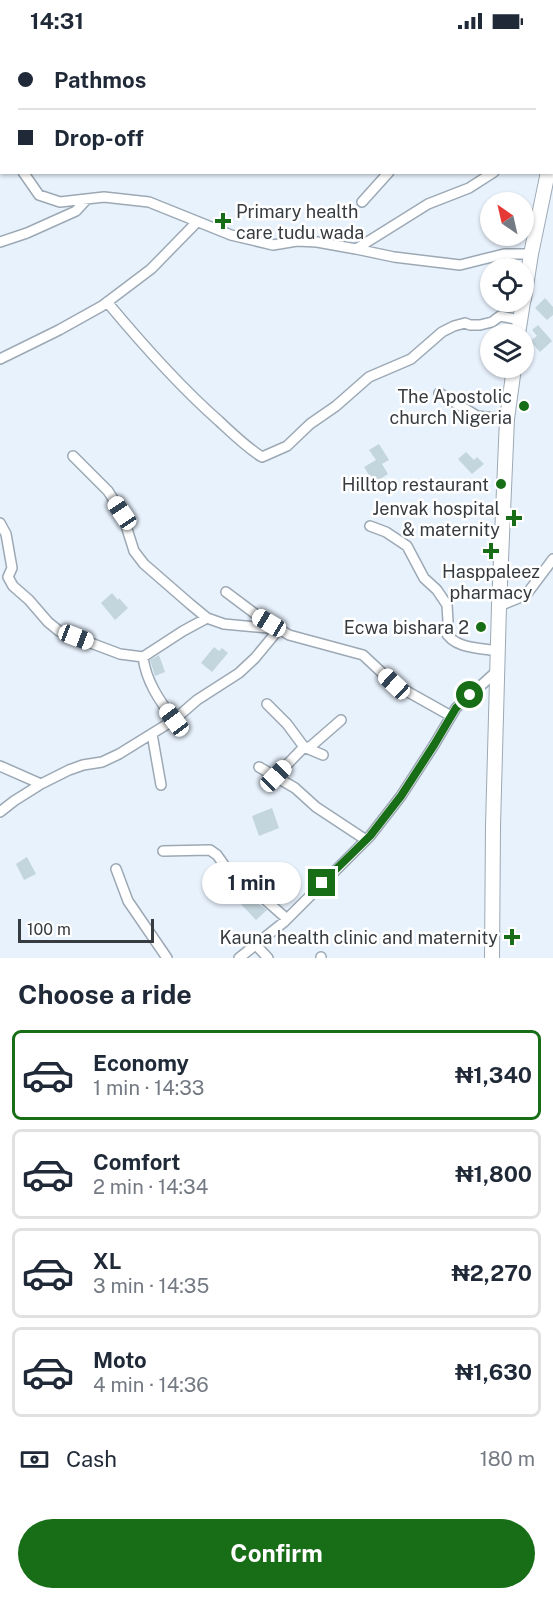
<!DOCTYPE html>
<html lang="en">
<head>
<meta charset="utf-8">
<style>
	:root { --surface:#fff; --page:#f2f2f3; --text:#1f2937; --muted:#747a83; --line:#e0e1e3; --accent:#186e17 }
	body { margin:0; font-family:"Public Sans",sans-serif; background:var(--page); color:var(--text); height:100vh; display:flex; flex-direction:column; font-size:22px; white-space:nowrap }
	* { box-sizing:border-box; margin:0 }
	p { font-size:20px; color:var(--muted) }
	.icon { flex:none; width:33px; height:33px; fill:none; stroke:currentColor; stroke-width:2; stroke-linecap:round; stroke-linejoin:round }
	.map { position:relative; height:916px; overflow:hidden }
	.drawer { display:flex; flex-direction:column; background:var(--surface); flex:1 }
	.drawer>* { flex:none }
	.banner { position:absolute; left:0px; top:0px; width:554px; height:132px; box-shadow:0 2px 4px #0004; display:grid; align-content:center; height:132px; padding:0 18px; background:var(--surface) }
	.needle { width:39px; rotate:326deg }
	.tools { position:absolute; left:480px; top:150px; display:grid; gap:12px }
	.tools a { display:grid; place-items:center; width:54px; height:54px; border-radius:50%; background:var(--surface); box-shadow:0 2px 4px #0004; font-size:30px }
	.scale { position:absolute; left:18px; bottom:15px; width:136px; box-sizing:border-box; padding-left:6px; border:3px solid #373c41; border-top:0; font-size:16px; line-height:21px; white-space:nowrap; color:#373c41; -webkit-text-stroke:4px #fff; paint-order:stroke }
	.end { position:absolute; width:27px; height:27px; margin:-14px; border:8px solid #186e17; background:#fff; box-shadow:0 0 0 3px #fff }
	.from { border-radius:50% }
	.bubble { position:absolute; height:42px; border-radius:21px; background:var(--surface); box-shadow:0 2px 4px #0004; font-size:20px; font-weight:700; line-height:42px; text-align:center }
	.car { position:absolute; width:18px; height:36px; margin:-18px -9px; border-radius:8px; box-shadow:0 0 4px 2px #0007; background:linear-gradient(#fff 24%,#345 0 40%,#fff 0 76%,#345 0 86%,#fff 0) }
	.banner b { display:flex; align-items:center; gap:21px; height:57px; font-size:22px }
	.banner b+b { border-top:2px solid var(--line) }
	.banner i { width:15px; height:15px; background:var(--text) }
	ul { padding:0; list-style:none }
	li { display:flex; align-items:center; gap:18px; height:90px; margin:0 12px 9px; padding:0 6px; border:3px solid var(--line); border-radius:9px }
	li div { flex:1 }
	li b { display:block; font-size:22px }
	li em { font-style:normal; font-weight:700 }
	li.current { border-color:var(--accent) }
	li>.icon { width:54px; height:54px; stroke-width:1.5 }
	h2 { padding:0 18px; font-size:27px; line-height:72px }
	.pay { display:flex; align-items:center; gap:15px; height:66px; padding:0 18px; font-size:22px }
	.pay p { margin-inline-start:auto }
	.button { display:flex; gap:12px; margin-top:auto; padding:12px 18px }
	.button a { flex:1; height:69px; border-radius:36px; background:var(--accent); color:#fff; font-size:24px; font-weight:700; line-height:69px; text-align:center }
	.status { display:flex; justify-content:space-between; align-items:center; height:42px; padding:0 30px; background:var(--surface); direction:ltr }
	.status svg { height:16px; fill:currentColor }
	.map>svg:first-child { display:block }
</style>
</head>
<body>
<div class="status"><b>14:31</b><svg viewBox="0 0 49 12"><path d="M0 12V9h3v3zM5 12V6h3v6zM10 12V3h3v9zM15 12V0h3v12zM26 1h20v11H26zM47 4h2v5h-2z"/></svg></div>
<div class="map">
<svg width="553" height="916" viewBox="0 0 553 916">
	<rect width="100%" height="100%" fill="#e8f2fd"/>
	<!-- building -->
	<path fill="#c3d5dd" d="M545,256L553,265V273L547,278L535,266Z
		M538,283L552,299L540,310L530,299L537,294L532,288Z
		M379,402L389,418L382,422L388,432L374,441L364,425L376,418L369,408Z
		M466,410L474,418L477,415L484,422L472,432L458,417Z
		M112,551L118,558L119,556L128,566L115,578L101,561Z
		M214,605L219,609L222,606L228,611L212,630L201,621Z
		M159,613L165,630L155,634L150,618Z
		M272,766L279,786L259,794L252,774Z
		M27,815L36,832L24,838L16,822Z
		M245,852L267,868L256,878L238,859Z"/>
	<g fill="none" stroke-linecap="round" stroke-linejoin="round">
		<!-- service casing -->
		<g stroke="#9ca9b5" stroke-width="8">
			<path id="service" d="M372,2L374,0"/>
		</g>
		<!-- minor casing -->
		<g stroke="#9ca9b5" stroke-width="12">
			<path id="minor" d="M489,0L490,2
				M304,2L305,0
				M552,96L553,97
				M0,118H2
				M23,130L39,153L60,160L104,155L149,160L231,193L273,203L297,199L317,200L356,207L428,162L469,146L494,130
				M362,160L389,130
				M0,200L27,191L76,169L87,157
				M356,207L394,215L460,223L504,212H531
				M107,260C142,302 178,343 219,379C233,392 246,405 262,415L287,404L310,382L336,364L369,335L411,317L442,290L454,284L465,281L470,283H480L492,280L500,274L520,278
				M0,317L59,288L102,264L151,227L197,180
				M439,351L477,374L507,377
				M73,414L108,449L122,471L134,509L144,522L190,562L207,576L224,582L279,587
				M0,481L6,492L12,526L8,535L13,544L29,558L48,580L59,589L120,612L143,615L183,589L207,576
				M370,484L386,490L407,504L424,536L437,548L447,563L448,579L445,589C454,607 480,606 498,609
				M226,550L258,574L289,593L363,613L394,642L451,674
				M499,564L526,553L553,517
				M143,615C146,639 159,658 174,678
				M267,662L287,682L304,705L323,713
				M152,692L161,743
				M0,724L41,742
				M259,725L295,746L316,765L366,798
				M276,734L304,705H310L341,678
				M0,770L14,759L41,742L69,728L83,723L102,720L119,712L174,678L197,658L239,631L255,616L279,587
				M163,809L210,808L217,813L227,827L238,839L261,854L287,877
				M116,827L128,859L167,916
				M256,903L268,916
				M239,916L284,880L370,794L401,754L434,703L456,666L497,629
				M321,916V915"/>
		</g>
		<!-- primary casing -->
		<g stroke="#9ca9b5" stroke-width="16">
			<path id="primary" d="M552,118L553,116
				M524,257L531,212L548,130
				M518,292L523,260
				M492,916L493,784L499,564L507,377L514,326"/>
		</g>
		<!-- service -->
		<use href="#service" stroke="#fff" stroke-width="4.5"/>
		<!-- minor -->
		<use href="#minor" stroke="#fff" stroke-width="9"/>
		<!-- primary -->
		<use href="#primary" stroke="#fff" stroke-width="14"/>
	</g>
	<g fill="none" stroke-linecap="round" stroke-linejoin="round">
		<!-- route -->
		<path stroke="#186e17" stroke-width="8" d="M322,841L370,794L401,754L434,703L456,666L470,653"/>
	</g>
	<!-- markers -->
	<g fill="#186e17" stroke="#fff" stroke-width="2">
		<path d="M220 170h6v6h6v6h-6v6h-6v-6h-6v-6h6z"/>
		<circle cx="524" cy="364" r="6"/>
		<circle cx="501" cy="442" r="6"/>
		<path d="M511 467h6v6h6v6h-6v6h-6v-6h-6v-6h6z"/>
		<path d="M488 500h6v6h6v6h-6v6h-6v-6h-6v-6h6z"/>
		<circle cx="481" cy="585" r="6"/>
		<path d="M509 886h6v6h6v6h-6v6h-6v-6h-6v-6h6z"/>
	</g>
	<g text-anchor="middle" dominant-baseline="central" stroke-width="5" stroke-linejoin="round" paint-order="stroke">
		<!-- poi labels -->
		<g font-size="18" fill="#373c41" stroke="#fff" text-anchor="end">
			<text x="236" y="169" text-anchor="start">Primary health<tspan x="236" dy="21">care tudu wada</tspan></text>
			<text x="512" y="354">The Apostolic<tspan x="512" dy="21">church Nigeria</tspan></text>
			<text x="489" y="442">Hilltop restaurant</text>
			<text x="500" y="466">Jenvak hospital<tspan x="500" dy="21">&amp; maternity</tspan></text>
			<text x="491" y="529" text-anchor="middle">Hasppaleez<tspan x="491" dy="21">pharmacy</tspan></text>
			<text x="469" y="585">Ecwa bishara 2</text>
			<text x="498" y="895">Kauna health clinic and maternity</text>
		</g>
	</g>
</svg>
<div class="tools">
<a><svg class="needle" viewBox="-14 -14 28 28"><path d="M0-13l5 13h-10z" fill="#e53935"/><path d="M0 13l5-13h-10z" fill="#747a83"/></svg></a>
<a><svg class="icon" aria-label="locate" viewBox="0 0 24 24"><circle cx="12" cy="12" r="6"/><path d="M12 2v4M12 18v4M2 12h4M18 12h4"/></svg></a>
<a><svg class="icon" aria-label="layers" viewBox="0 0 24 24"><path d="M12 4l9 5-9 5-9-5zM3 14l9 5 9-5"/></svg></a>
</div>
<div class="scale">100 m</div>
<i class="end from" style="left:470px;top:653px"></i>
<i class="end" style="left:322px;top:841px"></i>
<div class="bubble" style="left:202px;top:820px;width:99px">1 min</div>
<i class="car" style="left:122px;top:471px;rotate:326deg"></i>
<i class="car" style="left:269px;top:581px;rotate:301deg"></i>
<i class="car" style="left:76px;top:595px;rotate:111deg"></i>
<i class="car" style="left:394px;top:642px;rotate:313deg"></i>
<i class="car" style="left:174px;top:678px;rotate:323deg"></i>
<i class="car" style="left:276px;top:734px;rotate:44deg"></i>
<div class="banner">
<b><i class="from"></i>Pathmos</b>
<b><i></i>Drop-off</b>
</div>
</div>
<section class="drawer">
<h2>Choose a ride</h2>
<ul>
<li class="current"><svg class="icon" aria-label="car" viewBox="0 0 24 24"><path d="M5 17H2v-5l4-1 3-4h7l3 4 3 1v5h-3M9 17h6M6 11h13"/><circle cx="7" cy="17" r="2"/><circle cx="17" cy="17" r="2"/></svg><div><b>Economy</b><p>1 min · 14:33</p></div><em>₦1,340</em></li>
<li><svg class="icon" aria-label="car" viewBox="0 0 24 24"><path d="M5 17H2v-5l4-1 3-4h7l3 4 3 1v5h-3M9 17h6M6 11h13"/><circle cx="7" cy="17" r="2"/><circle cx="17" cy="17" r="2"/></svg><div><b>Comfort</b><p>2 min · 14:34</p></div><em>₦1,800</em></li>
<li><svg class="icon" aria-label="car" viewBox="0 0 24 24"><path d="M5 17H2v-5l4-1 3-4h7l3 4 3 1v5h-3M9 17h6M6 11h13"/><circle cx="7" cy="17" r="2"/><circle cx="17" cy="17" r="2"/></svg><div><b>XL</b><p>3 min · 14:35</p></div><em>₦2,270</em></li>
<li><svg class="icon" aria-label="car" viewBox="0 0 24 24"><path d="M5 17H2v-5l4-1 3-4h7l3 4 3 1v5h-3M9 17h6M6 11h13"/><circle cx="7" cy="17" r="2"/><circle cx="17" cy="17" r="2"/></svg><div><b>Moto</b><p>4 min · 14:36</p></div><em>₦1,630</em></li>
</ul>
<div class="pay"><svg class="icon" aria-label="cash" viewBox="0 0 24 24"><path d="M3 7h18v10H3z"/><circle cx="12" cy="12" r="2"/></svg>Cash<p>180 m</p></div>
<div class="button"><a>Confirm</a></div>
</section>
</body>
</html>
